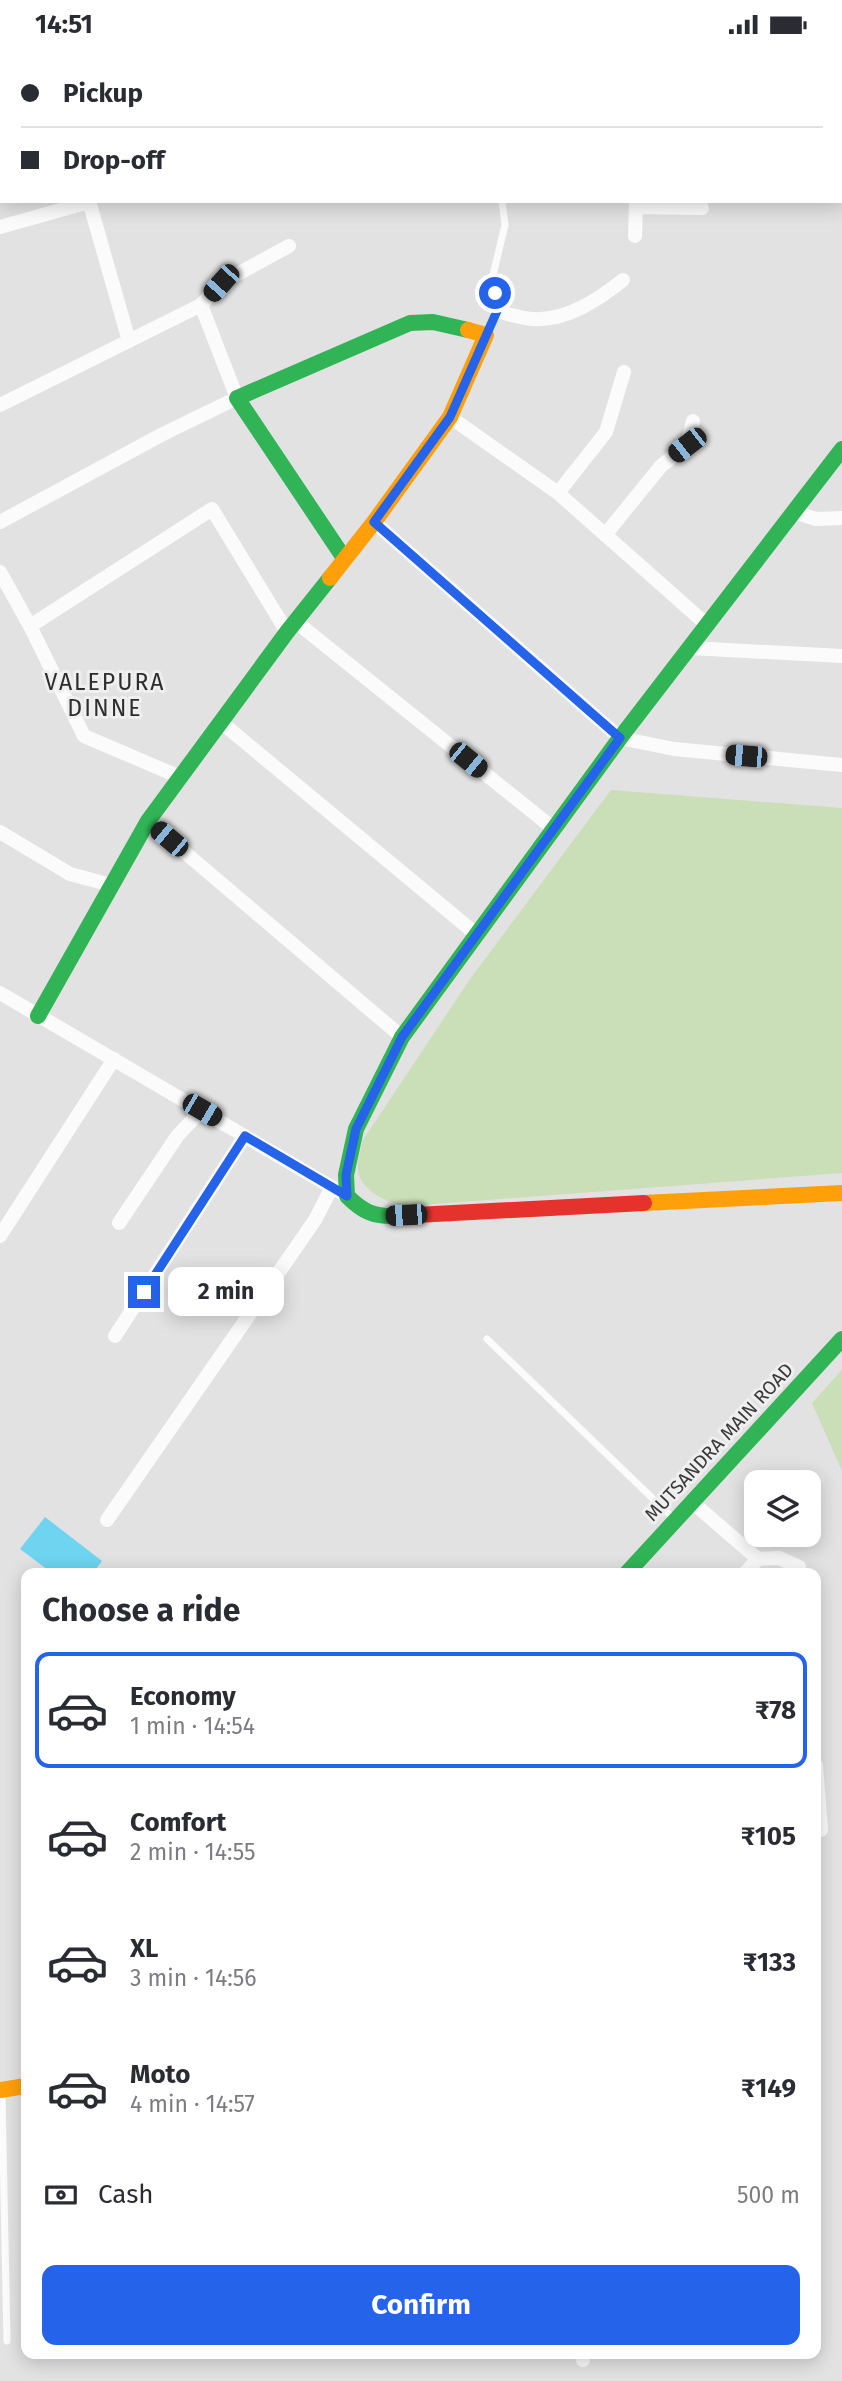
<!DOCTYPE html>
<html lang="en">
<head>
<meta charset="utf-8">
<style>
	:root { --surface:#fff; --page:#f2f2f3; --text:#2b2b33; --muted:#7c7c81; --line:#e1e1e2; --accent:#2563eb }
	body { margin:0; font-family:"Fira Sans",sans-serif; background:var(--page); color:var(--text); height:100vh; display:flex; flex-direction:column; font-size:26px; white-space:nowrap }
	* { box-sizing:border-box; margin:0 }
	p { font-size:23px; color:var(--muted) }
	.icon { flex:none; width:38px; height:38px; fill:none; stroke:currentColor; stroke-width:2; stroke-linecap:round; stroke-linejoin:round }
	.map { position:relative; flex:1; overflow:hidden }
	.side { position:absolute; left:21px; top:1519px; width:800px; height:791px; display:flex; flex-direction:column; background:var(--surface); border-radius:14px; box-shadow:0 4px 18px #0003 }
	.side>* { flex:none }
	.hud { position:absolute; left:0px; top:0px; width:844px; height:154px; box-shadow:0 4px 18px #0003; display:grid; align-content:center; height:154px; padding:0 21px; background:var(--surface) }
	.controls { position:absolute; left:744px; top:1421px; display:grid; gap:14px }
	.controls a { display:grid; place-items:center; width:77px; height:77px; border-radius:14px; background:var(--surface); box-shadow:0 4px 18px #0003; font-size:35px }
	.end { position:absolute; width:32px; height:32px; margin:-16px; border:9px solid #2563eb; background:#fff; box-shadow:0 0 0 4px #fff }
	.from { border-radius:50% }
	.bubble { position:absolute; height:49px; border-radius:14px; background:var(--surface); box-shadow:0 4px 18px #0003; font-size:23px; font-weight:700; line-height:49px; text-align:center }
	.car { position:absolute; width:21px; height:42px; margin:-21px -10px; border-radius:9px; box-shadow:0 0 5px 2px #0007; background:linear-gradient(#222 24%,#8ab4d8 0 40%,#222 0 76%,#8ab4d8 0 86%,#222 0) }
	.hud b { display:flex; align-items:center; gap:24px; height:66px; font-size:26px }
	.hud b+b { border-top:2px solid var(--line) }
	.hud i { width:18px; height:18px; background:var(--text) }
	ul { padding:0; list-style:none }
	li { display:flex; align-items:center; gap:21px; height:116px; margin:0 14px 10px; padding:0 7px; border:4px solid transparent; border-radius:14px }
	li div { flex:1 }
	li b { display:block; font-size:26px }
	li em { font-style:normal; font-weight:700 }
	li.active { border-color:var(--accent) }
	li>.icon { width:63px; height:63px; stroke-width:1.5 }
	h2 { padding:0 21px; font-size:32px; line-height:84px }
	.pay { display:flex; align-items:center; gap:18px; height:77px; padding:0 21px; font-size:26px }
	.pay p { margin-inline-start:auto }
	.primary-button { display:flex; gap:14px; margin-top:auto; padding:14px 21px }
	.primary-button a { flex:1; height:80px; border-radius:14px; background:var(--accent); color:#fff; font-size:28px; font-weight:700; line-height:80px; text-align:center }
	.status { display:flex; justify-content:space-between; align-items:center; height:49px; padding:0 35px; background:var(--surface); direction:ltr }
	.status svg { height:19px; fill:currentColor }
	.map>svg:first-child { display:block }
</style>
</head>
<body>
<div class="status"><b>14:51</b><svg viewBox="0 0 49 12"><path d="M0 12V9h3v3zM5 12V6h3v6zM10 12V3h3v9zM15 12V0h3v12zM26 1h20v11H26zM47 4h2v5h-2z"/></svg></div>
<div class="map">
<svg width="842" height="2332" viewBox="0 0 842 2332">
	<rect width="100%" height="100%" fill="#e2e2e2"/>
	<!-- green -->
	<path fill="#cadeb7" d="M611,741L842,759V1124L408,1157C388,1154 358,1142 358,1118C358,1110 361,1099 363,1091L470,930Z
		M842,1321V1422L812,1354Z"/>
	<!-- water -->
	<path fill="#6ed4ef" d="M45,1468L102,1512L93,1524H52L20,1500Z"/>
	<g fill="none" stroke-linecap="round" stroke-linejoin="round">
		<!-- lane -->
		<path stroke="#fbfbfb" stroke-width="7" d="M482,0V2
			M487,285L497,262L493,226L505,176L502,152
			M487,1290L673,1469
			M2,2045L7,2292"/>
		<!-- street -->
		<path stroke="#fbfbfb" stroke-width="14" d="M68,0L69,2
			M640,2V0
			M89,152L129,292
			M636,158L702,159
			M0,178L89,153
			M635,187L636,152
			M201,256L221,234L289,197
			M497,262C509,265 522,270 534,270C567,272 599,250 623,231
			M0,356L201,256L237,349L163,385L0,473
			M450,368L558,444L706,575
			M558,444L606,383L624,323
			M794,463L816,470L842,469
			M374,473L620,689L674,700L842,716
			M605,486L661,417L687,396L693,372
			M0,523L30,577L84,687L180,728
			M295,572L554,780
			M30,577L212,460L287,583
			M690,599L842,607
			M222,674L476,885
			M148,772L402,988
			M0,783L70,825L111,836
			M0,944L347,1147
			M119,1174L178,1086L202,1061
			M0,1187L114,1010
			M115,1287L245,1087
			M692,1453L758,1510L779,1509L799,1518V1524
			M107,1471L315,1171L332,1138
			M745,1524L758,1510
			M816,1716L821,1781
			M582,2305L583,2311"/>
		<!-- fast -->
		<path stroke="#30b455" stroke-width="16" d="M344,509L237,349L410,274L433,273L468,281
			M38,967L148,772L287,583L330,529
			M397,1167C374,1168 363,1163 347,1147L346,1126L356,1080L402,988L620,689L842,400
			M627,1524L842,1290"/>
		<!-- slow -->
		<path stroke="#ff9f0a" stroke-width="16" d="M330,529L374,473L450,368L486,286L468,281
			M644,1154L842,1144
			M0,2041L26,2037"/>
		<!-- jam -->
		<path stroke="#e5322d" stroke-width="16" d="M397,1167L644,1154"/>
	</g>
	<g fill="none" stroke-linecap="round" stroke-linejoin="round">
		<!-- route -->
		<path stroke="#2563eb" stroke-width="9" d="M144,1243L245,1087L347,1147L346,1126L356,1080L402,988L620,689L374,473L450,368L497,262L495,244"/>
	</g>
	<g text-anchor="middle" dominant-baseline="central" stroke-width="6" stroke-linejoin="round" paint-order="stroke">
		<!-- street labels -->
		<g font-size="19" fill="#393939" stroke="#efeff0">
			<text transform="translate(719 1393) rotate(-47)">MUTSANDRA MAIN ROAD</text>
		</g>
		<!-- quarter labels -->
		<g font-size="23" letter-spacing="2" fill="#2d2d2e" stroke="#efeff0">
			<text x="105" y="633">VALEPURA<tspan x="105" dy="26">DINNE</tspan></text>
		</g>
	</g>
</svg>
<div class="controls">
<a><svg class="icon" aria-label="layers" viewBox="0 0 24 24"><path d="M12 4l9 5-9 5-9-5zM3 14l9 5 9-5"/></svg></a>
</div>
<i class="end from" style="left:495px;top:244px"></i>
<i class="end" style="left:144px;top:1243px"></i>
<div class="bubble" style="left:168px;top:1218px;width:116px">2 min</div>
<i class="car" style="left:221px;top:234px;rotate:222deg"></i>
<i class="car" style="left:687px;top:396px;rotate:232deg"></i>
<i class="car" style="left:746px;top:707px;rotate:275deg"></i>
<i class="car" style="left:468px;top:711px;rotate:129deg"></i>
<i class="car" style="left:169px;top:790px;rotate:310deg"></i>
<i class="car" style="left:202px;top:1061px;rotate:120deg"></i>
<i class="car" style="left:406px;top:1166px;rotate:267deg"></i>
<div class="hud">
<b><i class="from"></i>Pickup</b>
<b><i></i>Drop-off</b>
</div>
<section class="side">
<h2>Choose a ride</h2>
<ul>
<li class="active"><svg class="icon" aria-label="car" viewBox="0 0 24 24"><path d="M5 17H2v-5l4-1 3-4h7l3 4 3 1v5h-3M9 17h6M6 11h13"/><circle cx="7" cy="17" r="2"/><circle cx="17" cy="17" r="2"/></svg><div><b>Economy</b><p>1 min · 14:54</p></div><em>₹78</em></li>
<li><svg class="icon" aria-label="car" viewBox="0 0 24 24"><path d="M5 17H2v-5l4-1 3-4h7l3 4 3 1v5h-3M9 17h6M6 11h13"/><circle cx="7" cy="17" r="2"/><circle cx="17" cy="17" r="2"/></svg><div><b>Comfort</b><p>2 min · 14:55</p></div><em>₹105</em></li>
<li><svg class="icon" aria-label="car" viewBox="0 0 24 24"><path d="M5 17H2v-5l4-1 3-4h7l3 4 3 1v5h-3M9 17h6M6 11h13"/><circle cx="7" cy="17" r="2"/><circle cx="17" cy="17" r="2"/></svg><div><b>XL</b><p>3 min · 14:56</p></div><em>₹133</em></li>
<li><svg class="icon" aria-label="car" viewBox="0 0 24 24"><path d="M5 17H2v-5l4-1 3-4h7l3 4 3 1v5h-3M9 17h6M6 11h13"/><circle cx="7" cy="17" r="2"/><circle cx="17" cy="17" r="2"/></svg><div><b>Moto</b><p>4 min · 14:57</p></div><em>₹149</em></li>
</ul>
<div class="pay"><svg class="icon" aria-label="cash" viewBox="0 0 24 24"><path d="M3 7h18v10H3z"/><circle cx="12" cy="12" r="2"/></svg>Cash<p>500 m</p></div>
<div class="primary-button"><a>Confirm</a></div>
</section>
</div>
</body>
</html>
